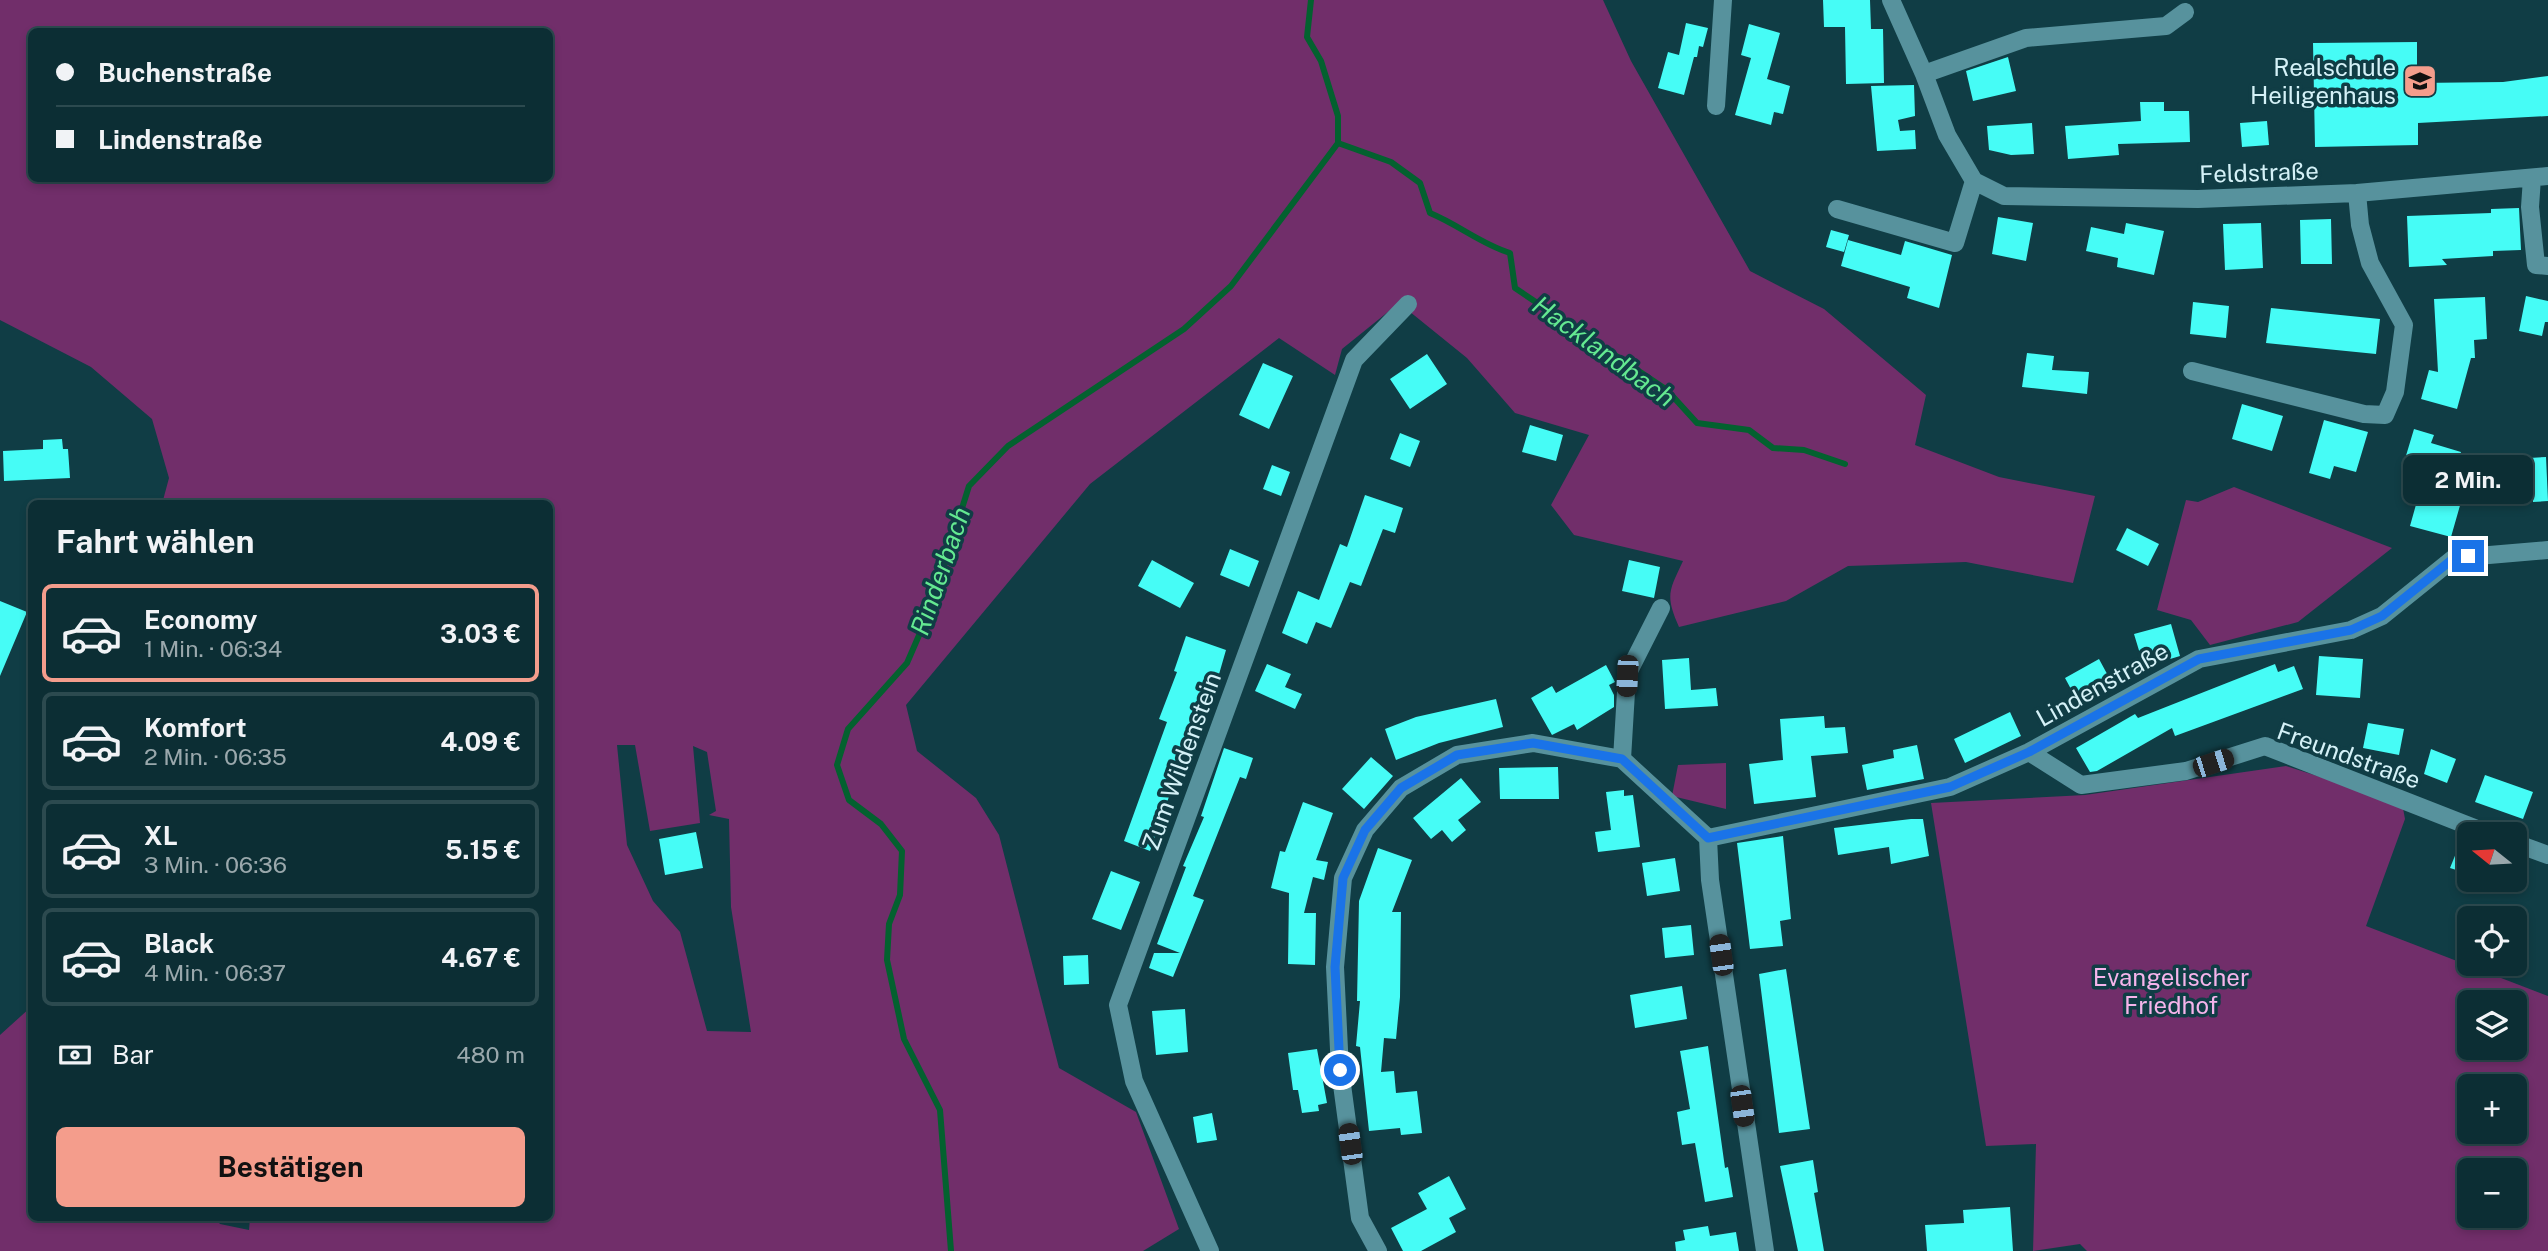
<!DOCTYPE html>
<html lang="de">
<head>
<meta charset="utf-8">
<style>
	:root { --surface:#0c2e34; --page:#15363c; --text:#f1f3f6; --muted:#9aa8ac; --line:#2c4a4f; --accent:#f49d8c }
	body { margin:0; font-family:"Public Sans",sans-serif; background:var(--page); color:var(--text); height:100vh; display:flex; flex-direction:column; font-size:26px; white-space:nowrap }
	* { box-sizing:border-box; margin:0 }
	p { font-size:23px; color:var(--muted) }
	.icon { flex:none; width:38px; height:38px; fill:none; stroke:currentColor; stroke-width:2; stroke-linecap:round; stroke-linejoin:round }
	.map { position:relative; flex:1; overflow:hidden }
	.drawer { position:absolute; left:28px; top:500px; width:525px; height:721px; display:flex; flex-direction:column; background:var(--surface); border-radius:10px; box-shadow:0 4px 10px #0003,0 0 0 2px var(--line) }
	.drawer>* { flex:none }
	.banner { position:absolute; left:28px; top:28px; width:525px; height:154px; border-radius:10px; box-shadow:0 4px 10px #0003,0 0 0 2px var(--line); display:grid; align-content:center; height:154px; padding:0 28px; background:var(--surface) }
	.needle { width:46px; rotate:288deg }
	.tools { position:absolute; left:2457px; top:822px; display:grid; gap:14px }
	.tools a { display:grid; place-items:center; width:70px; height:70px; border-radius:10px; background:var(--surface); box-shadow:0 4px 10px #0003,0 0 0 2px var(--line); font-size:35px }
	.end { position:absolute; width:32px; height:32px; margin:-16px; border:9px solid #1a73e8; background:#fff; box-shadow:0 0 0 4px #fff }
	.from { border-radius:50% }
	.bubble { position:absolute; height:49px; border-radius:10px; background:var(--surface); box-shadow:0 4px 10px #0003,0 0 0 2px var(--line); font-size:23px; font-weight:700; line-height:49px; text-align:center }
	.car { position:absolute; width:21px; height:42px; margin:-21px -10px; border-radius:9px; box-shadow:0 0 5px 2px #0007; background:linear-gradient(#222 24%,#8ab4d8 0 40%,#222 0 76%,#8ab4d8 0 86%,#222 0) }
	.banner b { display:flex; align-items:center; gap:24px; height:66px; font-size:26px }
	.banner b+b { border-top:2px solid var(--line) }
	.banner i { width:18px; height:18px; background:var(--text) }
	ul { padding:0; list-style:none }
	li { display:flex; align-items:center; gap:21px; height:98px; margin:0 14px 10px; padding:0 14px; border:4px solid var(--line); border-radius:10px }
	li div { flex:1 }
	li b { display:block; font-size:26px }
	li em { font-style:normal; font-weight:700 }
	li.current { border-color:var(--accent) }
	li>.icon { width:63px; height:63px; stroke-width:1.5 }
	h2 { padding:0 28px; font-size:32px; line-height:84px }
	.pay { display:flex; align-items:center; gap:18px; height:77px; padding:0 28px; font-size:26px }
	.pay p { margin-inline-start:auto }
	.button { display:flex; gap:14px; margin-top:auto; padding:14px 28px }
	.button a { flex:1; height:80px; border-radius:10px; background:var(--accent); color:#111; font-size:28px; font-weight:700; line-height:80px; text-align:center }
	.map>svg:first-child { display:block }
</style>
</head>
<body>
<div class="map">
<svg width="2548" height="1251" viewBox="0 0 2548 1251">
	<rect width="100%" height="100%" fill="#103d45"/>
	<!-- green -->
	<path fill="#712e6a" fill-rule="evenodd" d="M0,0H1603L1631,61L1750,271L1824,309L1926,395L1915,445L1999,477L2095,496L2073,583L1966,562L1848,566L1786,601L1679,627C1665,595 1669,591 1683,561L1574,535L1551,505L1589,435L1515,413L1467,358L1399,303L1342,349L1335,375L1279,338L1090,484L906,705L917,751L976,798L999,835L1059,1068L1136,1112L1179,1229L1143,1251H0V1035L31,1007L32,1218H215L220,1224L249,1230L250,1218H550V504H162L169,478L152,419L91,367L0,320ZM32,32H550V178H32ZM617,745H635L650,831L700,823L693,746L707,752L716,811L709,815L729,819L731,907L751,1032L707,1031L680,932L653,901L627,845Z
		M2234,487L2392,548L2298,622L2210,645L2191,620L2157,610L2186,500L2198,502Z
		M1726,763V809L1672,796L1678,765Z
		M2286,766L2402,803L2405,819L2366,926L2548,996V1251H2087L2080,1244L2033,1251L2036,1144L1986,1146L1931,803L2085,795ZM2469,1003H2515V1048H2469ZM2469,1087H2515V1132H2469ZM2469,1171H2515V1216H2469Z"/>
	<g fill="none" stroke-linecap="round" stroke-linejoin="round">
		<!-- stream -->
		<path stroke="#03612f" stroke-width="6" d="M1338,143L1391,162L1420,183L1430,213C1459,225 1481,244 1510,253L1515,288L1667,390L1697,423L1749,430L1773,448L1804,450L1845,464
			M951,1251L940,1110L904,1039L887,960L889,924L900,895L902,851L881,824L849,800L837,765L848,729L907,663L930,610L969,486L1008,446L1184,329L1231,286L1338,143V116L1321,61L1307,37L1311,0"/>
	</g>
	<!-- building -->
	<path fill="#46fcf6" d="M1823,0H1870L1871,29H1883L1884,83L1846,84L1845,27H1824Z
		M1686,23L1708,28L1703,47L1699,46L1697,57H1694L1684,95L1658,88L1668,52L1679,55Z
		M1749,24L1780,33L1767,79L1790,86L1783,114L1774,112L1771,125L1735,115L1751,58L1741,55Z
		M2417,42V83L2503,82L2548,76V116L2418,123V145L2315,147L2313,43Z
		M2008,57L2016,91L1973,101L1966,71Z
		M1914,85L1915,116L1898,120L1900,131L1915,130L1916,149L1877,151L1871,86Z
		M2140,102H2164V111H2189L2190,142L2118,144L2119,155L2068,159L2065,126L2141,121Z
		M2267,121L2269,145L2242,147L2240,123Z
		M2032,123L2034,154L2011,155L1989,150L1987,126Z
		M2519,208L2521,250L2493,251V256L2442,259L2447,265L2409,267L2407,216L2491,213V209Z
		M1998,217L2033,223L2026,261L1992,254Z
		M2331,219L2332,264H2301L2300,220Z
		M2126,223L2164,231L2154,275L2117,267L2118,258L2086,251L2091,227L2124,234Z
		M2261,223L2263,268L2225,270L2223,224Z
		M1831,230L1849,235L1844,252L1826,247Z
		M1848,240L1901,255L1905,241L1952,255L1939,308L1907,298L1910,287L1841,266Z
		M2526,296L2548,301V322H2545L2542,336L2519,331Z
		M2485,297L2487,339L2474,340L2475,358H2471L2457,409L2421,399L2429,370L2438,372L2434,299Z
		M2193,302L2229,306L2226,338L2190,334Z
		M2271,308L2380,319L2376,354L2266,343Z
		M2027,353L2054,356L2052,370L2089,372L2087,394L2022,387Z
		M1427,354L1447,384L1410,409L1390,379Z
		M1263,363L1293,376L1269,429L1239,415Z
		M2242,404L2283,416L2272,451L2232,439Z
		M2324,420L2368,432L2356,472L2334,466L2330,479L2309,473Z
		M1530,425L1563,435L1556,461L1522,452Z
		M2414,429L2434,435L2431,443L2461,452L2447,498L2461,502L2451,537L2410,526L2424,476L2402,469Z
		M1400,433L1420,441L1410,467L1390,459Z
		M62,439L63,449H68L70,478L4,481L3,451L43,449V440Z
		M2546,457L2548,501L2533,502L2532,486L2514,487L2512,459Z
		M1272,465L1290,472L1281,496L1263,489Z
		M1365,495L1403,508L1395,533L1383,529L1361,586L1350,582L1331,628L1316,622L1307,644L1282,633L1298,591L1319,600L1340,544L1347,547Z
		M2127,528L2159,544L2148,566L2116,550Z
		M1230,549L1259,561L1249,587L1220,575Z
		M1152,560L1194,583L1180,608L1138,586Z
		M1629,560L1660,567L1654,598L1622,591Z
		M0,601L27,612L0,676Z
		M2171,624L2180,656L2144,667L2134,634Z
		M1186,636L1226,650L1211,702L1199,734L1192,731L1150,851L1124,841L1167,722L1159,719L1177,672L1174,671Z
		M2319,656L2363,659L2360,698L2316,695Z
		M1689,658L1691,690L1716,688L1718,706L1665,709L1662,660Z
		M2099,659L2112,683L2078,702L2065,678Z
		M1267,664L1291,674L1285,687L1302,694L1295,709L1255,691Z
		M2275,664L2278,672L2294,666L2303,689L2175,736L2172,728L2097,771L2090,772L2076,748L2135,714L2138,718Z
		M1606,665L1615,682L1609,685L1614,695V707L1577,730L1574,724L1552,735L1531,698L1552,686L1556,693Z
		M1496,699L1503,727L1439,743L1396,760L1385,729L1416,717Z
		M2010,712L2021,736L1965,763L1954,739Z
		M1824,716L1825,728L1845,727L1848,753L1811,756L1816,797L1754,804L1749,764L1783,760L1780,719Z
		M2368,723L2404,729L2399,755L2363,748Z
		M1917,745L1924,779L1867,790L1862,765L1894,758L1893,750Z
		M1224,748L1253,758L1246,779L1240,777L1193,896L1204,900L1173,977L1149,968L1154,953H1180L1157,944L1186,867L1183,866L1204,817L1201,816Z
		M2431,749L2456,759L2447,783L2424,774Z
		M1371,757L1393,776L1364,809L1342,789Z
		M1558,767L1559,799H1500L1499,768Z
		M2485,775L2533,792L2523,819L2475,802Z
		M1461,778L1481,802L1458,820L1466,830L1452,842L1442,830L1431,839L1413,818Z
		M1624,790V796L1633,795L1640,847L1598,852L1595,832L1611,830L1606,792Z
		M1303,802L1333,813L1316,860L1328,862L1324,880L1313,877L1304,913H1316L1315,965L1288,964L1289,893L1271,888L1280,851L1285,852Z
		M1911,819H1923L1929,856L1891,864L1889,847L1838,855L1834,828Z
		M696,832L703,868L665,875L659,839Z
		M1783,836L1791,919L1780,921L1783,946L1750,949L1737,843Z
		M2463,836L2469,838V874L2450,868Z
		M1378,848L1412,860L1392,912H1401L1400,997L1396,1039L1384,1038L1381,1072L1394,1071L1396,1093L1417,1091L1422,1133L1401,1135L1400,1128L1369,1131L1360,1047L1356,1046L1360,1001H1357L1359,901Z
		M1675,858L1680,891L1647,896L1642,863Z
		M1111,871L1140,882L1121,930L1092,919Z
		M1691,925L1694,955L1665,958L1662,928Z
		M1088,955L1089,984L1064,985L1063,956Z
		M1786,969L1810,1129L1779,1133L1759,974Z
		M1682,986L1687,1019L1635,1028L1630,995Z
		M1185,1009L1188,1052L1156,1055L1152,1011Z
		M1708,1046L1725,1168L1728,1167L1733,1197L1705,1202L1695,1143L1682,1145L1677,1112L1690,1109L1680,1051Z
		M1317,1049L1327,1103L1318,1105L1319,1111L1302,1113L1298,1090H1293L1288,1053Z
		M1212,1113L1217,1140L1197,1143L1193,1117Z
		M1813,1160L1818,1192L1814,1193L1824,1251H1798L1780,1166Z
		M1449,1176L1466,1209L1449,1218L1456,1232L1421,1251H1403L1391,1228L1427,1209L1418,1193Z
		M2010,1207L2013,1251H1927L1925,1225L1964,1223L1963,1210Z
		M1708,1226L1710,1236L1736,1232L1739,1251H1676L1675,1242L1685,1240L1683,1230Z"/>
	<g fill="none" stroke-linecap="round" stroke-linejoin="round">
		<!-- minor -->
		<path stroke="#57929d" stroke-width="18" d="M1891,0L1924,74L1947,135L1974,181L2004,196L2198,199L2357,193L2548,176
			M1924,74L2026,38L2166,26L2185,12
			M1716,106L1723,0
			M2532,178L2530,207L2536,265L2548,266
			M1837,209L1955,243L1974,181
			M2192,371L2364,414L2385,415L2395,392L2404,325L2370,263L2360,225L2357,193
			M2029,752L2081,785L2186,771L2265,746L2492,835
			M1622,759L1627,675L1661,608
			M1708,838L1950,787L2029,752L2199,659L2351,630L2382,616L2454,558L2548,550
			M1708,838L1710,880L1765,1251
			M2515,843L2548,855
			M1210,1251L1134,1081L1118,1005L1354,360L1408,304
			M1378,1251L1360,1218L1340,1070L1335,967L1343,878L1365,830L1401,788L1457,755L1533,743L1622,759L1708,838"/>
	</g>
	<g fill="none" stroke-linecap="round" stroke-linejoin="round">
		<!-- route -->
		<path stroke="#1a73e8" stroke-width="9" d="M1340,1070L1335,967L1343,878L1365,830L1401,788L1457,755L1533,743L1622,759L1708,838L1950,787L2029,752L2199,659L2351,630L2382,616L2454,558L2468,556"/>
	</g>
	<!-- icons -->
	<defs>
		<g id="school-square" transform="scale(1.75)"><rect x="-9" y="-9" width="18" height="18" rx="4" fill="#f49d8c" stroke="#103d45"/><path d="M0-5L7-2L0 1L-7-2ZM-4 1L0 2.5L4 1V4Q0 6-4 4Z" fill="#111"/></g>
	</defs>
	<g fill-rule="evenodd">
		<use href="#school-square" x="2420" y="81"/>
	</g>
	<g text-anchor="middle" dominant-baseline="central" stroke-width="7" stroke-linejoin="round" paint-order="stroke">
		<!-- poi labels -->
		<g font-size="24" fill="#d4f1f7" stroke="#103d45" text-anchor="end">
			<text x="2396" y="67">Realschule<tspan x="2396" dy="28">Heiligenhaus</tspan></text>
		</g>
		<!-- street labels -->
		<g font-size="24" fill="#d4f1f7" stroke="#103d45">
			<text transform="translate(2259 172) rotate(-2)">Feldstraße</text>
			<text transform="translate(2102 684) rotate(-29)">Lindenstraße</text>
			<text transform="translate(2349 755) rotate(20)">Freundstraße</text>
			<text transform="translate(1181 761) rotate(-70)">Zum Wildenstein</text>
		</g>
		<!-- park labels -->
		<g font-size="24" fill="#f5b4eb" stroke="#103d45">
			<text x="2171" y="977">Evangelischer<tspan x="2171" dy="28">Friedhof</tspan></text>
		</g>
		<!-- water labels -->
		<g font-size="26" font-style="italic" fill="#64e991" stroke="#103d45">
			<text transform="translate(1604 351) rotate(36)">Hacklandbach</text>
			<text transform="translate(940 571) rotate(-71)">Rinderbach</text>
		</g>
	</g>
</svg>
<div class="tools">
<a><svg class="needle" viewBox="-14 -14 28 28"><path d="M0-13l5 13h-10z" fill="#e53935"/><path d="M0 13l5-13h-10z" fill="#9aa8ac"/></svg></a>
<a><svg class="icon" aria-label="locate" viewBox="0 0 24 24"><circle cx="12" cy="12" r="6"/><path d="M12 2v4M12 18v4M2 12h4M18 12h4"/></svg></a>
<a><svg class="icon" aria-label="layers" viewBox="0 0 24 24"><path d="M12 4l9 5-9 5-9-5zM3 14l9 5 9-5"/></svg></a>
<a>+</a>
<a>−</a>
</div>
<i class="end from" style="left:1340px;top:1070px"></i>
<i class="end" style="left:2468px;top:556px"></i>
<div class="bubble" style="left:2403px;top:455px;width:130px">2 Min.</div>
<i class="car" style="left:1627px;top:676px;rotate:183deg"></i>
<i class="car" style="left:2213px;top:763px;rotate:72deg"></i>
<i class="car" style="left:1721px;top:955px;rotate:352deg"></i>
<i class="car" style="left:1742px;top:1106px;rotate:172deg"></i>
<i class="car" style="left:1350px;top:1144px;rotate:352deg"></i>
<div class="banner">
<b><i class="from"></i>Buchenstraße</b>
<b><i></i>Lindenstraße</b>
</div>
<section class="drawer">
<h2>Fahrt wählen</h2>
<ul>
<li class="current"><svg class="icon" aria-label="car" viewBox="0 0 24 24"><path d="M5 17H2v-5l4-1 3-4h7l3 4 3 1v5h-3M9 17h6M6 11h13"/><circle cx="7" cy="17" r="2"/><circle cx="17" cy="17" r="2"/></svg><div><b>Economy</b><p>1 Min. · 06:34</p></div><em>3.03 €</em></li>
<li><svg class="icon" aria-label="car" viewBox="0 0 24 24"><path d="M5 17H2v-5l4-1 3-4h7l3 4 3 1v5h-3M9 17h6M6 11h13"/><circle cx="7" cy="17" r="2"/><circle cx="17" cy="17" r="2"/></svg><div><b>Komfort</b><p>2 Min. · 06:35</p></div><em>4.09 €</em></li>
<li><svg class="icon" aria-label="car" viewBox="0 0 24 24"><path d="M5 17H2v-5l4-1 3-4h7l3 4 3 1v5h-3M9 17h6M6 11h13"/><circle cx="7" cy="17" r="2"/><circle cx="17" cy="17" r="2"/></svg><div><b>XL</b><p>3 Min. · 06:36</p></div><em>5.15 €</em></li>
<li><svg class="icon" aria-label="car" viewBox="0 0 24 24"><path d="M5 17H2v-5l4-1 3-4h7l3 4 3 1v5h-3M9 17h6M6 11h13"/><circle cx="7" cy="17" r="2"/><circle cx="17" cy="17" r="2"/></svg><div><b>Black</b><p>4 Min. · 06:37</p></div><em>4.67 €</em></li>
</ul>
<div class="pay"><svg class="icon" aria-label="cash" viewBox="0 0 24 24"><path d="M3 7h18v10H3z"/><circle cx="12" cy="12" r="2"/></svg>Bar<p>480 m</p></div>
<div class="button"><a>Bestätigen</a></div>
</section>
</div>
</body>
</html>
